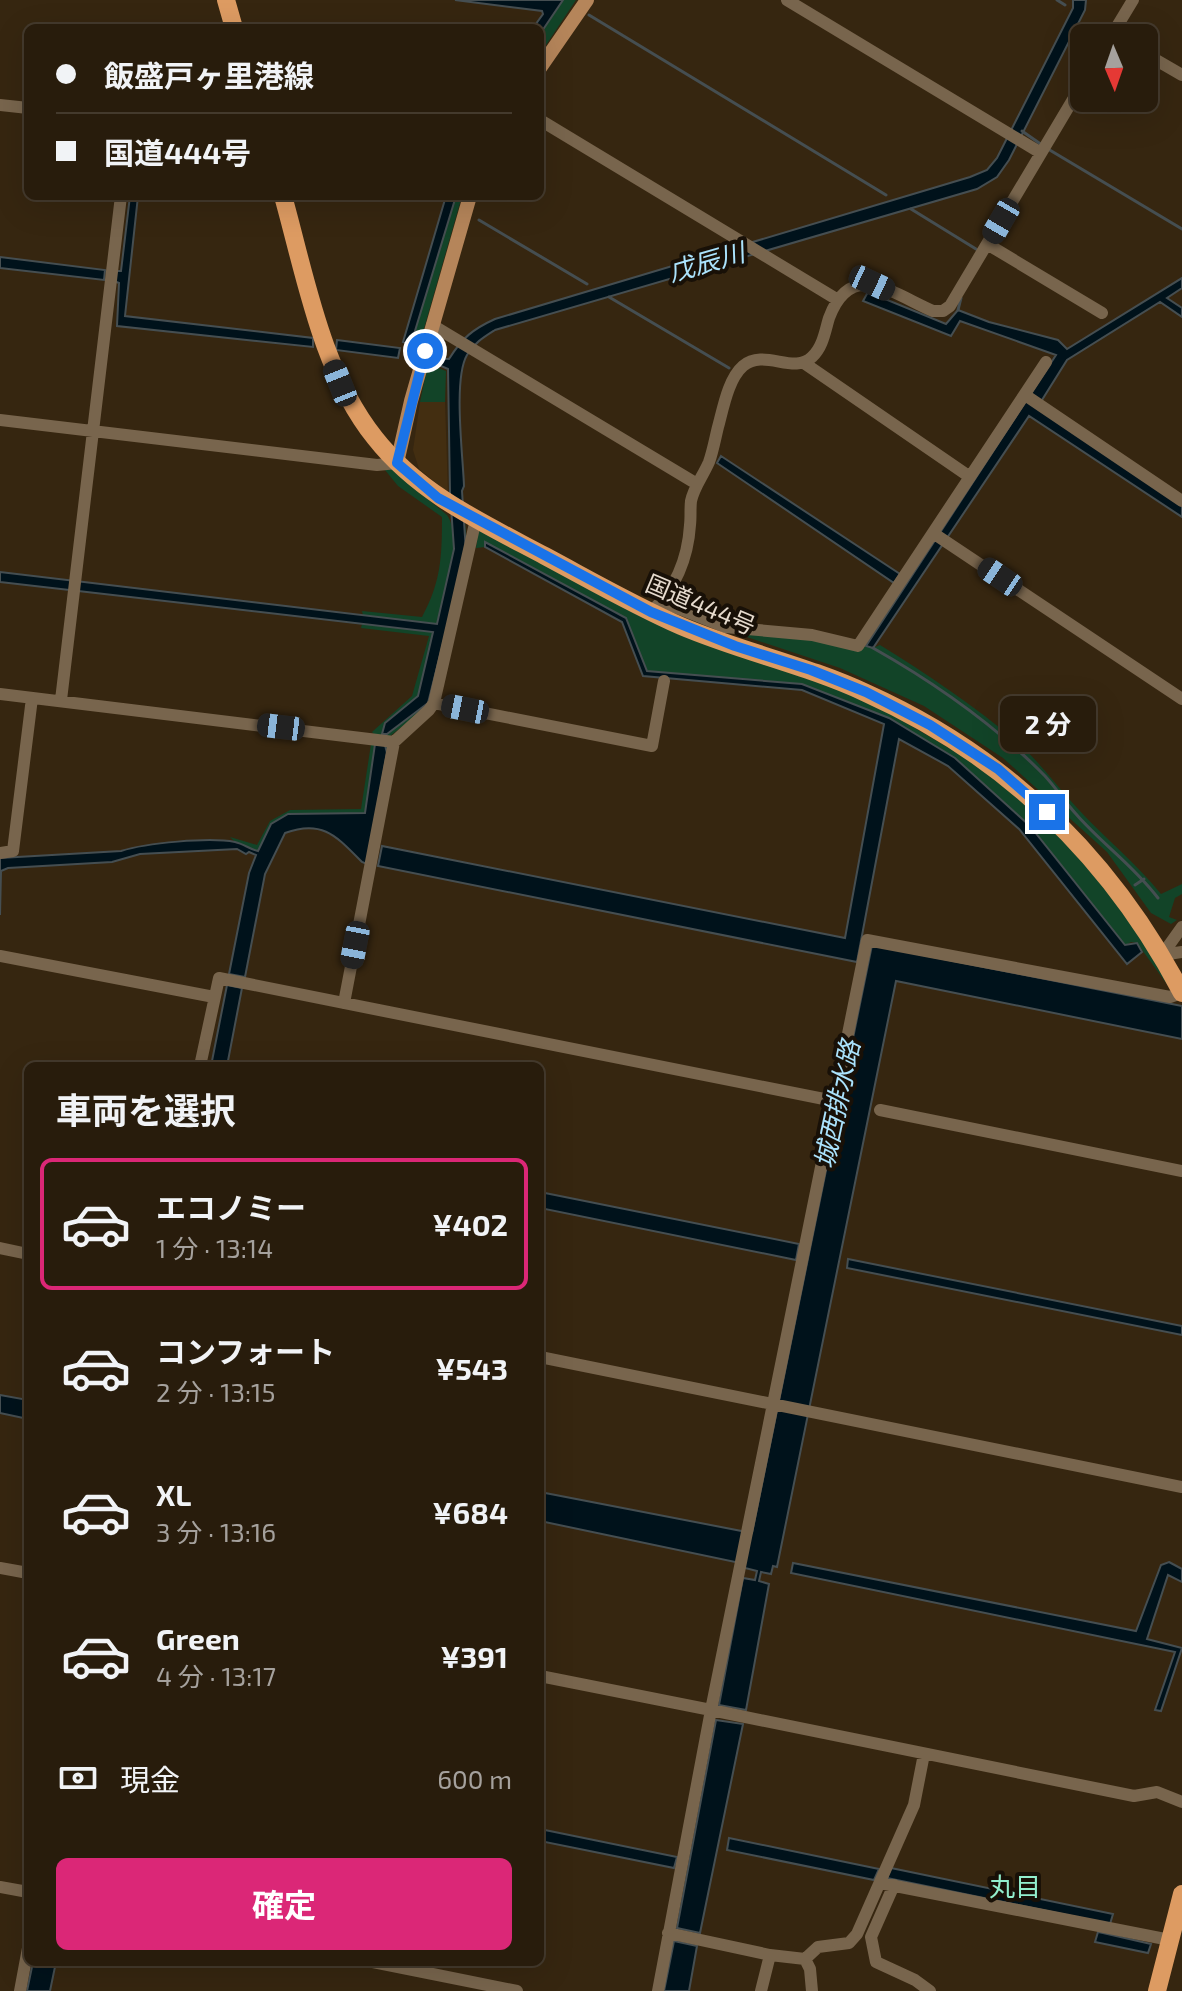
<!DOCTYPE html>
<html lang="ja">
<head>
<meta charset="utf-8">
<style>
	:root { --surface:#281c0c; --page:#34291a; --text:#f1f3f6; --muted:#a5a19d; --line:#443a2d; --accent:#db2777 }
	body { margin:0; font-family:"Exo 2","Noto Sans JP",sans-serif; background:var(--page); color:var(--text); height:100vh; display:flex; flex-direction:column; font-size:30px; white-space:nowrap }
	* { box-sizing:border-box; margin:0 }
	p { font-size:26px; color:var(--muted) }
	.icon { flex:none; width:44px; height:44px; fill:none; stroke:currentColor; stroke-width:2; stroke-linecap:round; stroke-linejoin:round }
	.map { position:relative; flex:1; overflow:hidden }
	.sheet { position:absolute; left:24px; top:1062px; width:520px; height:904px; display:flex; flex-direction:column; background:var(--surface); border-radius:12px; box-shadow:0 8px 32px #0002,0 0 0 2px var(--line) }
	.sheet>* { flex:none }
	.hud { position:absolute; left:24px; top:24px; width:520px; height:176px; border-radius:12px; box-shadow:0 8px 32px #0002,0 0 0 2px var(--line); display:grid; align-content:center; height:176px; padding:0 32px; background:var(--surface) }
	.needle { width:52px; rotate:178deg }
	.fabs { position:absolute; left:1070px; top:24px; display:grid; gap:16px }
	.fabs a { display:grid; place-items:center; width:88px; height:88px; border-radius:12px; background:var(--surface); box-shadow:0 8px 32px #0002,0 0 0 2px var(--line); font-size:40px }
	.end { position:absolute; width:36px; height:36px; margin:-18px; border:10px solid #1a73e8; background:#fff; box-shadow:0 0 0 4px #fff }
	.from { border-radius:50% }
	.bubble { position:absolute; height:56px; border-radius:12px; background:var(--surface); box-shadow:0 8px 32px #0002,0 0 0 2px var(--line); font-size:26px; font-weight:700; line-height:56px; text-align:center }
	.car { position:absolute; width:24px; height:48px; margin:-24px -12px; border-radius:10px; box-shadow:0 0 6px 2px #0007; background:linear-gradient(#222 24%,#8ab4d8 0 40%,#222 0 76%,#8ab4d8 0 86%,#222 0) }
	.hud b { display:flex; align-items:center; gap:28px; height:76px; font-size:30px }
	.hud b+b { border-top:2px solid var(--line) }
	.hud i { width:20px; height:20px; background:var(--text) }
	ul { padding:0; list-style:none }
	li { display:flex; align-items:center; gap:24px; height:132px; margin:0 16px 12px; padding:0 16px; border:4px solid transparent; border-radius:12px }
	li div { flex:1 }
	li b { display:block; font-size:30px }
	li em { font-style:normal; font-weight:700 }
	li.active { border-color:var(--accent) }
	li>.icon { width:72px; height:72px; stroke-width:1.5 }
	h2 { padding:0 32px; font-size:36px; line-height:96px }
	.pay { display:flex; align-items:center; gap:20px; height:88px; padding:0 32px; font-size:30px }
	.pay p { margin-inline-start:auto }
	.action { display:flex; gap:16px; margin-top:auto; padding:16px 32px }
	.action a { flex:1; height:92px; border-radius:12px; background:var(--accent); color:#fff; font-size:32px; font-weight:700; line-height:92px; text-align:center }
	.map>svg:first-child { display:block }
</style>
</head>
<body>
<div class="map">
<svg width="1182" height="1991" viewBox="0 0 1182 1991">
	<rect width="100%" height="100%" fill="#362610"/>
	<!-- built -->
	<path fill="#432e11" d="M420,402H445L448,493L419,469L413,450Z"/>
	<!-- green -->
	<path fill="#124428" d="M563,0H576L540,54V34Z
		M456,196H462L419,346L411,344Z
		M428,364L446,371L445,402H420Z
		M392,469L447,515C464,540 443,595 437,624L363,615L362,611L422,617C441,582 442,557 442,517L398,486L385,470Z
		M462,522L465,523L468,551L429,705L389,737L375,735L372,732L412,696L429,636L361,628L362,624L433,632L418,696L385,723L382,734H387L428,703L466,552Z
		M479,528L867,700L990,772L1050,824L1100,879L1142,936L1169,987L1137,943L1131,942L1125,946L1030,826L955,758L889,718L802,684L647,671L626,618L485,543V547L476,548Z
		M729,631L808,639L858,650L866,646L873,648L880,645C927,674 975,706 1017,742C1040,762 1058,788 1079,810C1106,839 1136,863 1161,894L1182,884V894L1175,898L1169,917L1177,920L1171,924L1151,913L1107,852L1003,758L924,706L840,668Z
		M371,744H391L369,865L375,745L365,813L288,814L258,851L235,842L230,837L257,845L270,821L290,810L361,809Z"/>
	<!-- water -->
	<path fill="#00121b" stroke="#454e51" stroke-width="2" d="M455,0H563L540,34V28H533L543,14L542,11Z
		M1073,0H1086L1085,10L1009,160L997,177L977,189L495,330C484,337 474,343 467,355C453,379 463,456 464,486L462,491L466,552L428,703L387,734H382L385,723L418,696L433,632L0,582V572L437,624L454,549L450,493L448,369L434,363L436,358L449,359C462,338 473,329 495,319L970,177L987,170L997,158L1073,8Z
		M130,196H138L125,316L313,338V347L117,326L119,283L114,281L115,271H121Z
		M446,196H456L411,344L403,342Z
		M0,257L105,270L104,280L0,268Z
		M1182,278V288L1167,298L1182,308V317L1160,302L1067,360L1037,408L1182,505V517L1029,416L873,648L866,646L1056,355L960,321L951,336L863,301L868,292L946,324L958,310L989,322L1058,340L1067,349Z
		M337,340L400,348L398,358L336,350Z
		M721,456L900,574L894,583L717,463Z
		M485,542L626,618L647,671L802,684L889,718L955,758L1030,826L1125,945L1137,943L1142,952L1127,964L1019,829L948,766L899,739L857,962L378,866L382,846L845,938L884,724L802,690L643,676L622,622L485,547Z
		M375,744L385,745L387,753L367,864L362,862C337,837 323,819 285,833L265,874L245,977L229,974L249,873L256,855L249,852L246,854L237,849L140,854L112,862L8,868L1,871L0,915V858L121,851C146,843 209,837 235,842C244,844 249,849 258,851L271,824L288,814L365,813Z
		M872,945L1182,1006V1039L896,981L777,1567L773,1566L771,1574L761,1572L759,1581L769,1584L746,1710L719,1705L743,1578L755,1580L757,1571L745,1568V1564L540,1521V1492L752,1533Z
		M227,985L242,988L227,1066H211Z
		M540,1192L799,1244L796,1260L540,1208Z
		M848,1259L1182,1326V1335L847,1268Z
		M0,1395L28,1400V1419L0,1413Z
		M1169,1562L1182,1569V1582L1168,1575L1147,1639L1182,1648L1161,1711L1155,1710L1175,1652L791,1573L793,1563L1136,1631L1161,1565Z
		M716,1720L743,1724L700,1933L677,1928Z
		M540,1829L677,1857L674,1868L540,1841Z
		M729,1838L879,1869L874,1880L727,1850Z
		M891,1868L1113,1914L1110,1924L887,1878Z
		M1098,1932L1103,1933L1151,1944L1148,1953L1095,1942Z
		M674,1941L697,1946L689,1991H664Z
		M33,1962H56L50,1991H27Z"/>
	<g fill="none" stroke-linecap="round" stroke-linejoin="round">
		<!-- stream -->
		<path stroke="#454e51" stroke-width="3" d="M1057,0L1065,5
			M589,15L886,195
			M1022,131L1042,145
			M1048,149L1182,229
			M911,209L976,249
			M479,220L587,284
			M609,297L729,368
			M958,310L961,298
			M873,648C935,683 995,725 1045,776C1056,788 1065,802 1076,814C1103,845 1132,864 1158,898
			M1135,885L1144,879"/>
		<!-- minor -->
		<path stroke="#78654d" stroke-width="12" d="M787,0L1041,153
			M1110,38L1133,0
			M1144,53L1182,75
			M0,105L28,108
			M540,120L838,300
			M987,244L1102,313
			M432,325L697,484
			M804,363L970,477
			M1025,395L1182,501
			M0,420L377,465L397,463
			M933,533L1182,699
			M662,602L725,627L812,635L858,646L1046,362
			M651,612C675,589 688,558 690,525C691,517 690,509 691,501C694,487 703,476 709,462C713,451 715,439 718,427C723,409 728,379 743,366C764,348 794,375 812,357C823,347 825,331 829,318C851,259 892,293 933,311H943L950,306L1084,81
			M0,694L394,742
			M61,700L121,196
			M434,703L652,746L664,681
			M0,853L13,851L32,698
			M1162,955L1182,927
			M1162,955L1182,952
			M0,956L214,997
			M344,1003L394,742L429,710L434,703L476,519
			M200,1066L219,978L834,1101
			M880,1110L1182,1171
			M0,1248L28,1254
			M540,1357L1182,1487
			M0,1568L28,1573
			M540,1676L711,1710L867,940L1170,997L1182,993
			M880,1883L1170,1940
			M894,1885L871,1937L876,1962L915,1980L930,1991
			M0,1887L28,1892
			M668,1933L770,1955L805,1959
			M805,1959L818,1947L849,1943L857,1934L914,1805L924,1754
			M805,1959L810,1969L812,1991
			M373,1962L517,1991
			M20,1991L28,1948
			M658,1991L711,1710L1134,1796L1157,1792L1182,1802
			M761,1991L770,1955"/>
		<!-- major -->
		<path stroke="#b5855a" stroke-width="14" d="M540,68L587,0
			M397,463L411,401L470,196"/>
		<!-- highway -->
		<path stroke="#dd9b62" stroke-width="18" d="M226,0L234,28
			M283,196C306,278 321,370 375,438C419,494 483,523 545,556C590,580 635,606 681,626C742,652 806,665 866,693C1006,756 1111,858 1182,993
			M1157,1991L1182,1894"/>
	</g>
	<g fill="none" stroke-linecap="round" stroke-linejoin="round">
		<!-- route -->
		<path stroke="#1a73e8" stroke-width="10" d="M425,351L397,463L438,498L651,612L735,646L811,670L866,692L930,725L998,769L1047,812"/>
	</g>
	<g text-anchor="middle" dominant-baseline="central" stroke-width="8" stroke-linejoin="round" paint-order="stroke">
		<!-- street labels -->
		<g font-size="24" fill="#e6dbce" stroke="#181007">
			<text transform="translate(701 604) rotate(23)">国道444号</text>
		</g>
		<!-- water labels -->
		<g font-size="26" font-style="italic" fill="#abe3fd" stroke="#181007">
			<text transform="translate(706 261) rotate(-16)">戊辰川</text>
			<text transform="translate(836 1104) rotate(-78)">城西排水路</text>
		</g>
		<!-- neighbourhood labels -->
		<g font-size="26" fill="#92efce" stroke="#181007">
			<text x="1015" y="1885">丸目</text>
		</g>
	</g>
</svg>
<div class="fabs">
<a><svg class="needle" viewBox="-14 -14 28 28"><path d="M0-13l5 13h-10z" fill="#e53935"/><path d="M0 13l5-13h-10z" fill="#a5a19d"/></svg></a>
</div>
<i class="end from" style="left:425px;top:351px"></i>
<i class="end" style="left:1047px;top:812px"></i>
<div class="bubble" style="left:1000px;top:696px;width:96px">2 分</div>
<i class="car" style="left:1001px;top:221px;rotate:210deg"></i>
<i class="car" style="left:872px;top:283px;rotate:115deg"></i>
<i class="car" style="left:340px;top:383px;rotate:338deg"></i>
<i class="car" style="left:1000px;top:577px;rotate:304deg"></i>
<i class="car" style="left:465px;top:709px;rotate:281deg"></i>
<i class="car" style="left:281px;top:727px;rotate:277deg"></i>
<i class="car" style="left:355px;top:945px;rotate:191deg"></i>
<div class="hud">
<b><i class="from"></i>飯盛戸ヶ里港線</b>
<b><i></i>国道444号</b>
</div>
<section class="sheet">
<h2>車両を選択</h2>
<ul>
<li class="active"><svg class="icon" aria-label="car" viewBox="0 0 24 24"><path d="M5 17H2v-5l4-1 3-4h7l3 4 3 1v5h-3M9 17h6M6 11h13"/><circle cx="7" cy="17" r="2"/><circle cx="17" cy="17" r="2"/></svg><div><b>エコノミー</b><p>1 分 · 13:14</p></div><em>¥402</em></li>
<li><svg class="icon" aria-label="car" viewBox="0 0 24 24"><path d="M5 17H2v-5l4-1 3-4h7l3 4 3 1v5h-3M9 17h6M6 11h13"/><circle cx="7" cy="17" r="2"/><circle cx="17" cy="17" r="2"/></svg><div><b>コンフォート</b><p>2 分 · 13:15</p></div><em>¥543</em></li>
<li><svg class="icon" aria-label="car" viewBox="0 0 24 24"><path d="M5 17H2v-5l4-1 3-4h7l3 4 3 1v5h-3M9 17h6M6 11h13"/><circle cx="7" cy="17" r="2"/><circle cx="17" cy="17" r="2"/></svg><div><b>XL</b><p>3 分 · 13:16</p></div><em>¥684</em></li>
<li><svg class="icon" aria-label="car" viewBox="0 0 24 24"><path d="M5 17H2v-5l4-1 3-4h7l3 4 3 1v5h-3M9 17h6M6 11h13"/><circle cx="7" cy="17" r="2"/><circle cx="17" cy="17" r="2"/></svg><div><b>Green</b><p>4 分 · 13:17</p></div><em>¥391</em></li>
</ul>
<div class="pay"><svg class="icon" aria-label="cash" viewBox="0 0 24 24"><path d="M3 7h18v10H3z"/><circle cx="12" cy="12" r="2"/></svg>現金<p>600 m</p></div>
<div class="action"><a>確定</a></div>
</section>
</div>
</body>
</html>
